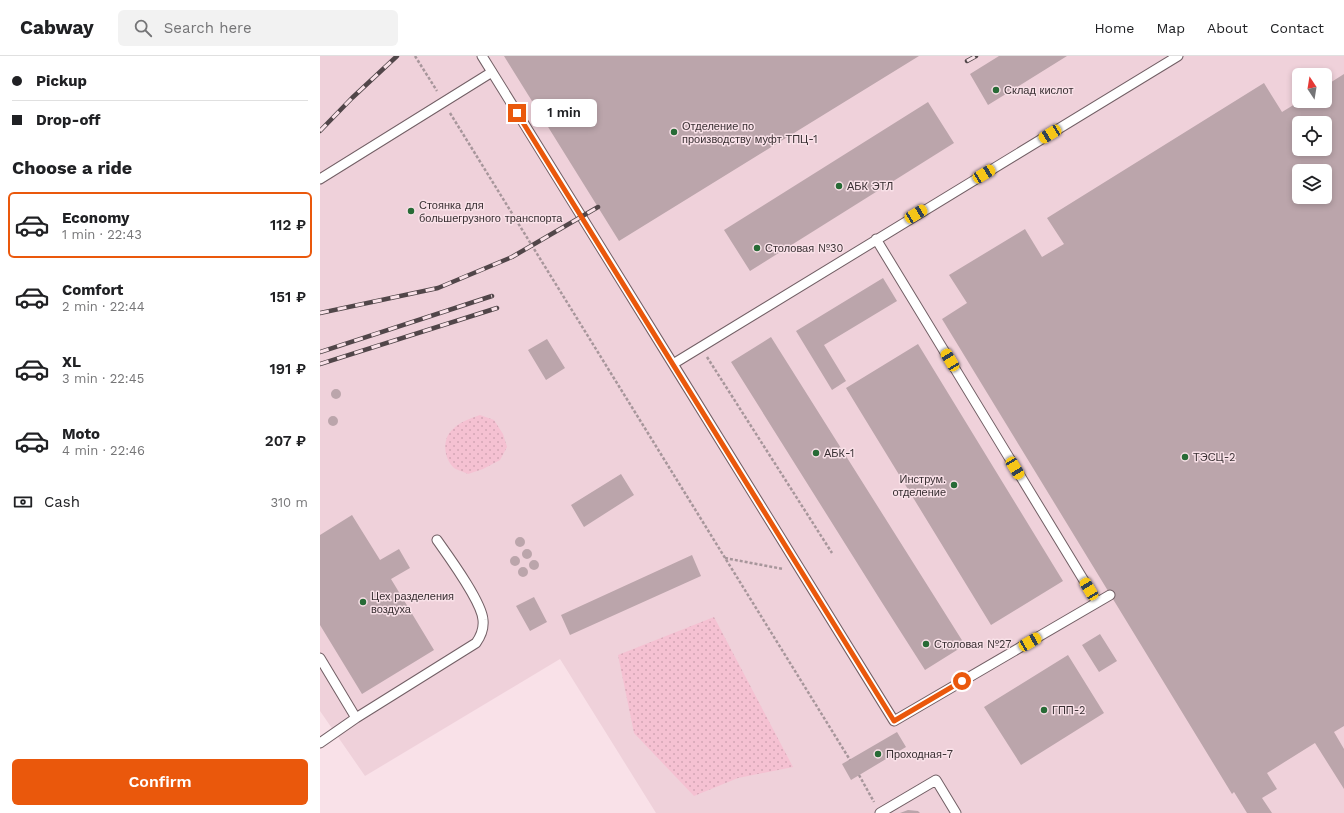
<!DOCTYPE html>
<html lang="en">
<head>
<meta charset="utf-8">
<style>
	:root { --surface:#fff; --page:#f2f2f2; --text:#202124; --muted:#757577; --line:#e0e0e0; --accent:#ea580c }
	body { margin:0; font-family:"Work Sans",sans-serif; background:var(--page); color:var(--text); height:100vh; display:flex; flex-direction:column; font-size:15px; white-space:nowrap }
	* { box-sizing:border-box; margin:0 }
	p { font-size:13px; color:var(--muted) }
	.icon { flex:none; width:22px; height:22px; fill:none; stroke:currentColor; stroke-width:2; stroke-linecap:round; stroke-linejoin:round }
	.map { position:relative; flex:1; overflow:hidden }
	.drawer { display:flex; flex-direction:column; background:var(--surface); width:320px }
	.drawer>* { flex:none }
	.top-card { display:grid; align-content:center; height:88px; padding:0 12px; background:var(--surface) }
	.needle { width:26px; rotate:348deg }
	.fabs { position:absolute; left:972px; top:12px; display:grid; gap:8px }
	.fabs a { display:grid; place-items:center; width:40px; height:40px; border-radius:6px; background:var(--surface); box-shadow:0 2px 6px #0003; font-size:20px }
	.end { position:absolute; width:18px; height:18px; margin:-9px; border:5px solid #ea580c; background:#fff; box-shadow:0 0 0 2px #fff }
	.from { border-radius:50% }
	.bubble { position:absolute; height:28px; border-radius:6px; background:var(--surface); box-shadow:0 2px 6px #0003; font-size:13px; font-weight:600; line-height:28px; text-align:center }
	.car { position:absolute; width:12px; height:24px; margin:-12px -6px; border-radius:5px; box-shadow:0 0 3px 1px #0007; background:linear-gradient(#f5c518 24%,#345 0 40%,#f5c518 0 76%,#345 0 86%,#f5c518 0) }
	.top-card b { display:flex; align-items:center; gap:14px; height:38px; font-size:15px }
	.top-card b+b { border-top:1px solid var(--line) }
	.top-card i { width:10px; height:10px; background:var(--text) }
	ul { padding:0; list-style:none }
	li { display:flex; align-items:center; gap:12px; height:66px; margin:0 8px 6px; padding:0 4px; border:2px solid transparent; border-radius:6px }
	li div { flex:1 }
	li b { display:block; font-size:15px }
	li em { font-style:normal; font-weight:600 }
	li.current { border-color:var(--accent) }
	li>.icon { width:36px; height:36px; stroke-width:1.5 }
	h2 { padding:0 12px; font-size:18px; line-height:48px }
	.pay { display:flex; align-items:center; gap:10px; height:44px; padding:0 12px; font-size:15px }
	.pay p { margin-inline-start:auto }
	.cta { display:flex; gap:8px; margin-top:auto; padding:8px 12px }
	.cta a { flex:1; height:46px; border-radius:6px; background:var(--accent); color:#fff; font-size:16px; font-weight:600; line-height:46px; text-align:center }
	header { display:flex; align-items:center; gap:24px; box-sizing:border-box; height:56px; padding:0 20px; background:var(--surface); border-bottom:1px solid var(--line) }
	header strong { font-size:19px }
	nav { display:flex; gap:22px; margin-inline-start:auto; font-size:14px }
	.search { width:280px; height:36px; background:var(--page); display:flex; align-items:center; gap:10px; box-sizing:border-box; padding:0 14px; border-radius:6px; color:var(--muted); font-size:15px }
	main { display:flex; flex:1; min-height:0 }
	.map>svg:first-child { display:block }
</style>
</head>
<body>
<header>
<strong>Cabway</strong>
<div class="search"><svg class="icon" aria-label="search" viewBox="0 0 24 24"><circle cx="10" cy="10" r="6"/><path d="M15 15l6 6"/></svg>Search here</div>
<nav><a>Home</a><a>Map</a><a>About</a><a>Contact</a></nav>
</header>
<main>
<section class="drawer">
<div class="top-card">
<b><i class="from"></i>Pickup</b>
<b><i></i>Drop-off</b>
</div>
<h2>Choose a ride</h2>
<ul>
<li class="current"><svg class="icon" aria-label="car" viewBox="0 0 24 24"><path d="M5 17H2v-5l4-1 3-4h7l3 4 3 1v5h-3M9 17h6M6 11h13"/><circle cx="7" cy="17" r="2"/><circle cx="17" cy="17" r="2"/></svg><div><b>Economy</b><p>1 min · 22:43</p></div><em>112 ₽</em></li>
<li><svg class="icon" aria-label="car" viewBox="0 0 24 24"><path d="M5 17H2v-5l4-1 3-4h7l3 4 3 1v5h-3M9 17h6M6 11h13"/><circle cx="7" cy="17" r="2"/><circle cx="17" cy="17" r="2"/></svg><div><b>Comfort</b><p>2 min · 22:44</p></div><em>151 ₽</em></li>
<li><svg class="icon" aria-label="car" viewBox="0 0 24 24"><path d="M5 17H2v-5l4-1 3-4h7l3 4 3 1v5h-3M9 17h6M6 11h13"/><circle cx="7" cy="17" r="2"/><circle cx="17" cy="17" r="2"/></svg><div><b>XL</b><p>3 min · 22:45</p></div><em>191 ₽</em></li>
<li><svg class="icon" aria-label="car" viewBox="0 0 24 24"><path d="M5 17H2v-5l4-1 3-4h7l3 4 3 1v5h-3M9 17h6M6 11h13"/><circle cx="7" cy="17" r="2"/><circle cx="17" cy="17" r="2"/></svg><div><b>Moto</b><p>4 min · 22:46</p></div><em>207 ₽</em></li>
</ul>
<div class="pay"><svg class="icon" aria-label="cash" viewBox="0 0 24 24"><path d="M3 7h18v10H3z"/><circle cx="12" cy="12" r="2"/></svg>Cash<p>310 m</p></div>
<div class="cta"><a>Confirm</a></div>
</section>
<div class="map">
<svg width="1024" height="757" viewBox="0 0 1024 757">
	<defs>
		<pattern id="grass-dots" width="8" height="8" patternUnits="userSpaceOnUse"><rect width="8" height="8" fill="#f5c1d2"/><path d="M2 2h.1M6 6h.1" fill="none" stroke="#d3a6b5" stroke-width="1.8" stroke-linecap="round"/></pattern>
	</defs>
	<rect width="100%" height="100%" fill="#f9e1e8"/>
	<!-- built -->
	<path fill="#efd1da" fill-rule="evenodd" d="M0,0H1024V757H336L240,603L45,720L0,655ZM979,19H1005V45H979ZM979,67H1005V93H979ZM979,115H1005V141H979Z"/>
	<!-- grass -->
	<path fill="url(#grass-dots)" d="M160,359L174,364L183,378L187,391L180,404L163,413L148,418C144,416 137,414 134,412C123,402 122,382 133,373C140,366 151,362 160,359Z
		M394,561L473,711L418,722L374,740L314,677L298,599Z"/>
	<!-- building -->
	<path fill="#bba5ab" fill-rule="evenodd" d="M184,0H599L299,185Z
		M679,0H747L668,49L650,18Z
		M1024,18V670L1014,676L1024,693V733L995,687L947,717L957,733L942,742L952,757H927L914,736L912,738L622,263L647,247L629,219L705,173L722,201L744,188L727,162L944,27L962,56L980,45H1005V30ZM979,67H1005V93H979ZM979,115H1005V141H979Z
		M608,46L634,87L430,215L404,174Z
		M563,222L577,245L504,289L526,325L512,334L476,275Z
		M451,281L645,589L605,614L561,545L411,306Z
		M227,283L245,312L226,324L208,294Z
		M598,288L743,525L671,569L526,332Z
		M11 338a5 5 0 1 1 10 0a5 5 0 1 1-10 0Z
		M8 365a5 5 0 1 1 10 0a5 5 0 1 1-10 0Z
		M301,418L314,439L264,471L251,449Z
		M32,459L60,504L79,493L90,512L71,523L114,594L42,638L0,569V479Z
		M195 486a5 5 0 1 1 10 0a5 5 0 1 1-10 0Z
		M202 498a5 5 0 1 1 10 0a5 5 0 1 1-10 0Z
		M372,499L381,520L250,579L241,559Z
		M190 505a5 5 0 1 1 10 0a5 5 0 1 1-10 0Z
		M209 509a5 5 0 1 1 10 0a5 5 0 1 1-10 0Z
		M198 516a5 5 0 1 1 10 0a5 5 0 1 1-10 0Z
		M214,541L227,566L210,575L196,550Z
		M780,578L797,605L779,616L762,589Z
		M748,599L784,657L701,709L664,651Z
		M577,676L586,691L531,724L522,708Z
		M588,754L598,755L600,757H580Z"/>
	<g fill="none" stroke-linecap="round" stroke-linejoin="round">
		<!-- service casing -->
		<g stroke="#725f65" stroke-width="11">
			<path id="service" d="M162,0L353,308L858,0
				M0,123L172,16
				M556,183L777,546
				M353,308L574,665L790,539
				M0,602L36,662L156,587C161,580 164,573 163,564C162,546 129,501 117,484
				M0,687L36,662
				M560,757L616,724L636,757"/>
		</g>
		<!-- path -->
		<path stroke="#a7969b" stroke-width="2.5" stroke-dasharray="3 2" stroke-linecap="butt" d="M95,0L117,35
			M130,57L530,704
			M387,301L512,497
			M405,502L463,513
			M539,719L554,746"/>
		<!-- service -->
		<use href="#service" stroke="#fff" stroke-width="9"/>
		<!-- rail casing -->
		<g stroke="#514649" stroke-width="4.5">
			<path id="rail" d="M647,5L656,0
				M0,75L32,42L77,0
				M0,257L118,232L192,201L278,151
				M0,296L172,240
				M0,308L177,252"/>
		</g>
		<!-- rail -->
		<use href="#rail" stroke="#f9e1e8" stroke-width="3" stroke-dasharray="9" stroke-linecap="butt"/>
	</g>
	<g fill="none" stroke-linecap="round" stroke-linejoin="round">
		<!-- route -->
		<path stroke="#ea580c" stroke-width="5" d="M197,57L574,665L642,625"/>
	</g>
	<!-- markers -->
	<g fill="#276b36" stroke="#f9e1e8" stroke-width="1.5">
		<circle cx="676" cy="34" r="4"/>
		<circle cx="354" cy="76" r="4"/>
		<circle cx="519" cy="130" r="4"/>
		<circle cx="91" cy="155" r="4"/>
		<circle cx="437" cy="192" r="4"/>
		<circle cx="496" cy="397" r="4"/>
		<circle cx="865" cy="401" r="4"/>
		<circle cx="634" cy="429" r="4"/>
		<circle cx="43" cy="546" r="4"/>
		<circle cx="606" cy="588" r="4"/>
		<circle cx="724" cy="654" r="4"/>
		<circle cx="558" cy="698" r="4"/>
	</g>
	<g text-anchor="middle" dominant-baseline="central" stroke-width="3" stroke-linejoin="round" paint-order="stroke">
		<!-- poi labels -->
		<g font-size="11" fill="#382f32" stroke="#f9e1e8" text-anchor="start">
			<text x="684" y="34">Склад кислот</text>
			<text x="362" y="70">Отделение по<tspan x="362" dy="13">производству муфт ТПЦ-1</tspan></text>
			<text x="527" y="130">АБК ЭТЛ</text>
			<text x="99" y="149">Стоянка для<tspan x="99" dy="13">большегрузного транспорта</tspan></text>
			<text x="445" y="192">Столовая №30</text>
			<text x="504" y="397">АБК-1</text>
			<text x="873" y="401">ТЭСЦ-2</text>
			<text x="626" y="423" text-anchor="end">Инструм.<tspan x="626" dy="13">отделение</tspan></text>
			<text x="51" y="540">Цех разделения<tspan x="51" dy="13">воздуха</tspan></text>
			<text x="614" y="588">Столовая №27</text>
			<text x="732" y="654">ГПП-2</text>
			<text x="566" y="698">Проходная-7</text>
		</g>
	</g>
</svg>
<div class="fabs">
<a><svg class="needle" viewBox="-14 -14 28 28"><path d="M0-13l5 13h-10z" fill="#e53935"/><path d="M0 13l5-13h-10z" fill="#757577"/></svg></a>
<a><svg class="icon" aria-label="locate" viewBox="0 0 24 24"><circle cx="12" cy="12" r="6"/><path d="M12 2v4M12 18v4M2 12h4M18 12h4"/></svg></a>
<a><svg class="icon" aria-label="layers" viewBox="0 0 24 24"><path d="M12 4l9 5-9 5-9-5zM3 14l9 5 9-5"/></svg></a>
</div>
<i class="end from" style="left:642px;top:625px"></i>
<i class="end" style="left:197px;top:57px"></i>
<div class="bubble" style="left:211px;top:43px;width:66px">1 min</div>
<i class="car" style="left:730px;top:78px;rotate:239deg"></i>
<i class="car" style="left:664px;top:118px;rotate:59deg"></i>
<i class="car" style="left:596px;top:158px;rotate:59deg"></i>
<i class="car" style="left:630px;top:304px;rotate:329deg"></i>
<i class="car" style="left:695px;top:412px;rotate:149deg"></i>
<i class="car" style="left:769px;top:533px;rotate:329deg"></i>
<i class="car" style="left:710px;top:586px;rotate:60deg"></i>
</div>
</main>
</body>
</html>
